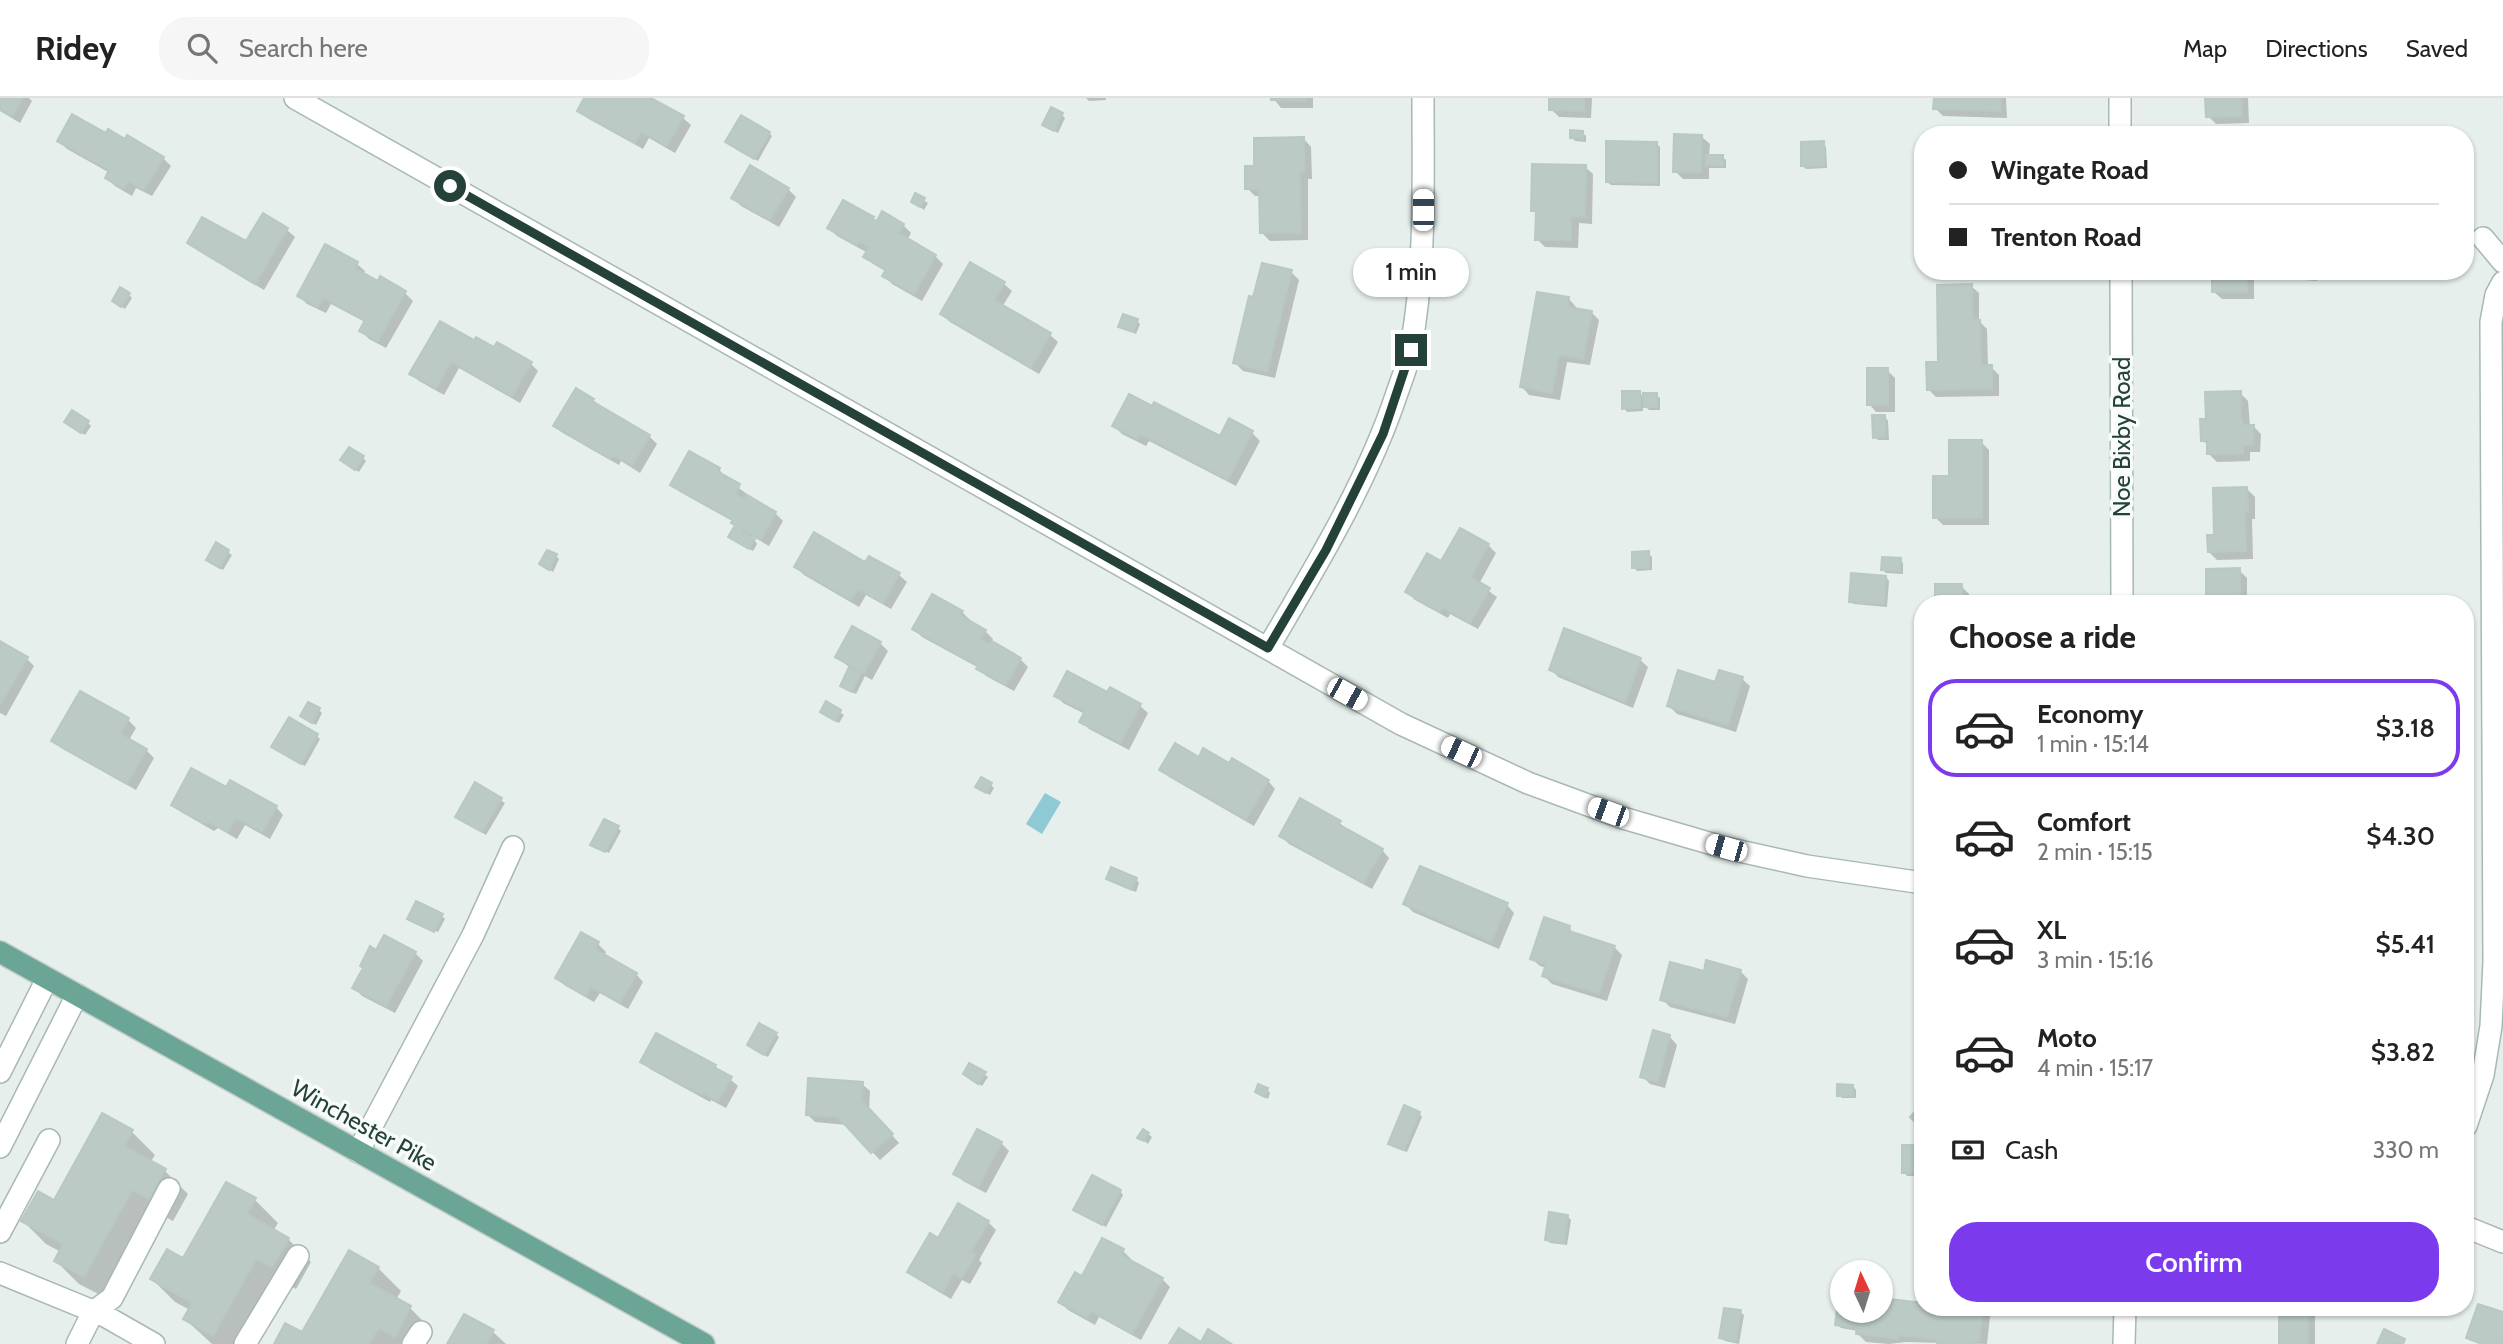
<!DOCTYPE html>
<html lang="en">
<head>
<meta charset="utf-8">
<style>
	:root { --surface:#fff; --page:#f6f6f6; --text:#222; --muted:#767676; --line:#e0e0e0; --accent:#7c3aed }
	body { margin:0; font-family:Cabin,sans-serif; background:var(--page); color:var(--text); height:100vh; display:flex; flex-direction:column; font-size:26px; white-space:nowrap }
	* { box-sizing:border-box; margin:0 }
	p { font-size:23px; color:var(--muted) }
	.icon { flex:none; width:38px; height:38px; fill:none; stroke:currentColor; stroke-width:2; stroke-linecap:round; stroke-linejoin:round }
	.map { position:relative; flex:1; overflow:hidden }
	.drawer { position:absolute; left:1914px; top:497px; width:560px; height:721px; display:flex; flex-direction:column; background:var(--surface); border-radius:28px; box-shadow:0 2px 5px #0004 }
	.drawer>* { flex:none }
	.top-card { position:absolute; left:1914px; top:28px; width:560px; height:154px; border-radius:28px; box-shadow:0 2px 5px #0004; display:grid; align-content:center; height:154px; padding:0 35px; background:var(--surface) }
	.needle { width:46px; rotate:356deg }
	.tools { position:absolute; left:1830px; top:1162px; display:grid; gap:14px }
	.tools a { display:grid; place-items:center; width:63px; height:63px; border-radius:50%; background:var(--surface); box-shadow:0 2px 5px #0004; font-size:35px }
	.end { position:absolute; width:32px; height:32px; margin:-16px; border:9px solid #24423a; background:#fff; box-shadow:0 0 0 4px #fff }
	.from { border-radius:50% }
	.bubble { position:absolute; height:49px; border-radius:24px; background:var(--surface); box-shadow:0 2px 5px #0004; font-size:23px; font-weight:600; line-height:49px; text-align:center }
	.car { position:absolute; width:21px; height:42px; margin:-21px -10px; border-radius:9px; box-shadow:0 0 5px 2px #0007; background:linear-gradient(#fff 24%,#345 0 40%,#fff 0 76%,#345 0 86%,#fff 0) }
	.top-card b { display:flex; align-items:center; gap:24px; height:66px; font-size:26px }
	.top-card b+b { border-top:2px solid var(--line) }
	.top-card i { width:18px; height:18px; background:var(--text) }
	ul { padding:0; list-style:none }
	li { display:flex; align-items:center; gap:21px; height:98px; margin:0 14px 10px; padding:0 21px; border:4px solid transparent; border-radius:28px }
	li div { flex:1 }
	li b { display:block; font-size:26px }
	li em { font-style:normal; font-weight:600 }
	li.current { border-color:var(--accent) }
	li>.icon { width:63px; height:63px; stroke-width:1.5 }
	h2 { padding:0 35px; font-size:32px; line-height:84px }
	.pay { display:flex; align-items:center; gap:18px; height:77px; padding:0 35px; font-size:26px }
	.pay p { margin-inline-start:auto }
	.action { display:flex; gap:14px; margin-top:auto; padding:14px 35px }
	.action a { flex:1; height:80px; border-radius:28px; background:var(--accent); color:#fff; font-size:28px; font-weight:600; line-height:80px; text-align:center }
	header { display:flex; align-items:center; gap:42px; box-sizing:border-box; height:98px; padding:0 35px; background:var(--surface); border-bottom:2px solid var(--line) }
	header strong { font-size:33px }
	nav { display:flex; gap:38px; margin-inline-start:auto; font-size:24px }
	.search { width:490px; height:63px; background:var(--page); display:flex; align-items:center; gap:18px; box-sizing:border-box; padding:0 24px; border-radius:28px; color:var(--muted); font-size:26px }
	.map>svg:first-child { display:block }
</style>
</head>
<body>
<header>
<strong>Ridey</strong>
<div class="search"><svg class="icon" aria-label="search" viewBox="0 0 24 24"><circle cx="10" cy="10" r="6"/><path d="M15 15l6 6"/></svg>Search here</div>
<nav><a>Map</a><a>Directions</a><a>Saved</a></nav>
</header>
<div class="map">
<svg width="2503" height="1246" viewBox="0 0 2503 1246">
	<rect width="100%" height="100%" fill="#e6efeb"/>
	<!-- water -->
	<path fill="#8ec9d4" d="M1045,695L1061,704L1042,736L1026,726Z"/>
	<!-- shadow -->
	<path fill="#0003" d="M0,0H29L32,3L20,25L0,13Z
		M586,0H647L683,20L691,27L675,55L649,40L643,51L587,20L579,12Z
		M1086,0H1106V2L1089,3Z
		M1273,0H1313V10H1281Z
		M1551,0H1592L1591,20L1559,19L1551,11Z
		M1936,0H2006L2007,20L1943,18L1935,10Z
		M2207,0H2248L2249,25L2216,26L2208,18Z
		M1062,17L1065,20L1058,35L1044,27Z
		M1582,34L1586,38V44L1575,43L1572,39Z
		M769,35L772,38L758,63L727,44Z
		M107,37L163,60L171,68L152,98L136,90L132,98L115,88L107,80L110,75L67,51L59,43Z
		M1702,39L1710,46L1709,59H1722L1726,62V70H1709V81H1683L1675,73Z
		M1304,41L1311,49L1312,81H1308V142L1270,143L1262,135L1261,98H1255L1247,90L1256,70Z
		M1823,45L1826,49L1827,70L1806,71L1803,68Z
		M1657,46L1660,49V88L1611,87L1607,84Z
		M1585,69L1593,76L1592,126L1579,125L1578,150L1545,149L1537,141L1538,117L1532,112Z
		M788,91L796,99L779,129L741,108L734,100Z
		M916,97L928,105L924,112L913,104Z
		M844,104L878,125L903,127L911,135L907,142L935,158L943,166L922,203L892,186L885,178L887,174L873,166L865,159L868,155L837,138L829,130Z
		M287,132L295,139L264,192L197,152L189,145L246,146Z
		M326,148L357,166L365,173L363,177L378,186L381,180L405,195L413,203L386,250L369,241L361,233L365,224L331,206L326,215L307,206L299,198Z
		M2214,173H2254V201H2222L2214,194Z
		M2301,173H2315L2317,183L2304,182L2301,179Z
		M1291,174L1299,182L1275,280L1243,273L1235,265L1255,201Z
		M1004,186L1012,193L1002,209L1050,237L1058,244L1039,276L950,224L942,216Z
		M1971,188L1979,195V223L1987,231L1988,269H1991L1999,277V298L1936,299L1928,291Z
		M129,197L132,200L125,211L118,206Z
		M1569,201L1576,209V212L1591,214L1599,222L1590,267L1567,264L1560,302L1529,297L1522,289Z
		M1137,223L1140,226L1136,236L1120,228Z
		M475,245L530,265L538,273L520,305L459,270L444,297L419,283L412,276Z
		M1887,272L1895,280V314H1876L1869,306Z
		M1640,295L1645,300L1656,297L1660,300V312H1649L1643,306V313L1627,314L1624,310Z
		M2240,295L2248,303L2250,328H2253L2261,336L2260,354H2250V363L2217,364L2209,356V348L2202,342L2208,322Z
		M593,302L600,310L649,338L657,346L640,375L621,363L619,367L563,335L555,328Z
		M1885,319L1888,323L1889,342H1878L1875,339Z
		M87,324L91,328L85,337L70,327Z
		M1114,328L1220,340L1252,335L1260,343L1236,388L1149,343L1146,348L1122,336Z
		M1981,344L1989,352V427H1943L1935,419Z
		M363,360L366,363L359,374L346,366Z
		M719,371L726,381L747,396L745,399L775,415L783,423L769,448L752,438L757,446L753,453L734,442L730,439L745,436L734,424L680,394L672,387Z
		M2247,391L2255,399V421H2252L2253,461L2217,462L2209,454Z
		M1461,432L1488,447L1496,455L1479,486L1497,499L1478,531L1450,516L1448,520L1415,502L1407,494L1442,465Z
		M217,447L232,457L223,472L212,465Z
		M1648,455L1652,459V472L1637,473L1634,469Z
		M556,458L559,461L553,474L545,469Z
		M1900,461L1903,465V476L1886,475L1883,472Z
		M866,466L899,477L907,484L891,511L866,497L859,509L804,477L796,469Z
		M2239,472L2247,480V506H2257H2208Z
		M1886,479L1889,483L1887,509L1854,506L1850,503Z
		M1961,488L1969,496V506H1938Z
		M933,499L962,514L970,522L969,524L985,533L993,541L991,544L1020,561L1028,569L1014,593L986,578L979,570L922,539L914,531Z
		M0,545L26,560L34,568L6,618L0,615Z
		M880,545L888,553L872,582L865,578L856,596L845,591L842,587L850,570L837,559Z
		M1640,562L1648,569L1633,610L1558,579L1551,571Z
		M1742,581L1750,588L1736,634L1677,616L1669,608L1716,586Z
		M1110,592L1140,608L1148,615L1129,652L1089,631L1082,623L1085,616L1063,605L1056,597L1108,596Z
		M80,595L128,622L136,630L129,642L146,652L154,660L136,692L61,650L53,642Z
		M827,606L844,617L839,625L822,614Z
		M319,612L322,615L316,627L305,621Z
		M317,638L320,641L305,668L277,652Z
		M1199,661L1230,667L1268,683L1275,691L1254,728L1169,679L1161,671Z
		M475,687L505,705L486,737L457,718Z
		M991,687L994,690L990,697L981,692Z
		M227,692L276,709L283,717L270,741L245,727L237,741L218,730L214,733L181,714L173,707Z
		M1339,724L1347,732L1382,752L1389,760L1372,791L1289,746L1281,738Z
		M618,730L621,733L609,755L594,747Z
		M1108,781H1136L1139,785L1136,794Z
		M1405,806L1507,807L1514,815L1499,851L1413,814Z
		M442,818L445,821L438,834L411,821Z
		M1569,830L1577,838L1614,849L1622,857L1607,903L1552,886L1544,878L1547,870L1540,868L1532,861Z
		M582,836L598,846L606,854L604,858L636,876L643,884L628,911L600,895L594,904L564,887L557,879Z
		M377,854L415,855L423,863L395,915L362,898L355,890Z
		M1740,873L1748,881L1735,926L1670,909L1662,901L1705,875Z
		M1655,935L1670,939L1677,947L1665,990L1650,986L1642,978Z
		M776,936L779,939L768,959L752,950Z
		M642,963L715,968L738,988L726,1010L711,1002L710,1004L650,971Z
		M984,976L988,979L982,988L968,979Z
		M862,986L870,993L869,1012L899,1045L880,1062L847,1027L815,1024L807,1016Z
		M1853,988L1856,992V1000H1842L1839,997Z
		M1267,991L1270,995L1268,1001L1257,994Z
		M1920,1011L1923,1014V1024L1920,1027L1912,1019Z
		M1419,1015L1422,1019L1407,1054L1393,1049L1390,1045Z
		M132,1034L155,1057L150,1065L165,1073L188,1096L173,1123L156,1114L108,1201L79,1186L56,1163L61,1154L46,1146L23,1123L55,1105Z
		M1148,1036L1152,1039L1148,1046L1140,1039Z
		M1001,1045L1009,1053L986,1095L963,1083L955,1075Z
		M1904,1048H1923V1116L1918,1111L1919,1078H1907L1904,1074Z
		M1120,1093L1123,1097L1106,1129L1075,1111Z
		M255,1102L278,1125L273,1133L288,1141L311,1164L296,1191L279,1183L244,1246H212L185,1221L190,1212L175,1204L152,1181L184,1162Z
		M1567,1118L1571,1122L1567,1147L1550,1145L1546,1141Z
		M988,1124L996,1132L979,1162L982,1165L970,1186L962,1182L951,1201L917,1181L910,1174L939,1142Z
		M1103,1142L1123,1153L1131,1161L1130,1164L1162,1181L1170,1189L1141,1242L1099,1219L1095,1227L1068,1212L1060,1204L1082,1180Z
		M378,1170L401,1193L396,1202L410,1210L433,1233L426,1246H276L303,1237Z
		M1881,1202L1923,1207V1209H1930L1936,1215V1220L1942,1221L1944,1209H1991L1987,1246L1906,1244L1889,1246L1866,1244L1858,1236V1233L1841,1230L1837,1227L1843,1213H1881Z
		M2281,1209H2315V1246H2281Z
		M1740,1214L1744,1217L1739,1246L1725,1243L1721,1240Z
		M465,1218L493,1234L506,1246H449Z"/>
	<!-- building -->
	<path fill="#bbcac4" stroke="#b8c9c2" stroke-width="2" d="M0,0H22L12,18L0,11Z
		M584,0H651L684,18L667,48L641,34L635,45L577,13Z
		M1271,0H1306V3L1271,2Z
		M1549,0H1584V13L1549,12Z
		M1934,0H2001L2000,13L1933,11Z
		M2205,0H2241L2242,18L2206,19Z
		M1051,9L1063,15L1054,33L1042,27Z
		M72,16L106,35L108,31L125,41L127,37L164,59L144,92L128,83L124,91L105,80L109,72L57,43Z
		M741,17L770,34L754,61L725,44Z
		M1570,32L1583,33V41L1570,40Z
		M1674,36L1702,37L1701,74H1673Z
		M1304,39V74H1300L1301,135H1260L1259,91H1245V68H1254V40Z
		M1606,43L1657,44V85L1606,84Z
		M1824,43V68H1801V44Z
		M1706,57H1723V68L1706,67Z
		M1532,66L1586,67L1585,119L1571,118V142H1535L1536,113H1531Z
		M750,67L789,90L770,122L731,100Z
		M915,95L925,100L920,109L911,104Z
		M843,102L874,119L872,121L877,123L882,113L904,126L899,135L936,157L914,196L882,178L886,171L863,159L869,149L859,144L857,147L827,130Z
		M263,115L288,130L255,186L187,145L202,119L246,143Z
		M325,146L358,164L355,170L378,183L380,178L406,193L378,243L359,233L365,222L323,200L318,209L297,198Z
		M970,164L1005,184L994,202L1051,235L1031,270L940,216Z
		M1262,165L1292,172L1267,274L1233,265L1249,198L1253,199Z
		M2212,173H2247V194H2212Z
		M2299,173H2314V180H2299Z
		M1972,186V222H1980L1981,267H1992V291L1927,292L1926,264H1938L1937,187Z
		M120,189L130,195L121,209L112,203Z
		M1537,194L1569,199L1568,209L1592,213L1583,261L1559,257L1552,295L1520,289Z
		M1123,216L1138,221L1133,234L1118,229Z
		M440,223L474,242L476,239L494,249L497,244L532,264L512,298L451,264L436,290L409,276Z
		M1867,270H1888V307H1867Z
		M576,290L594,301L592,303L650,337L632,368L613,357L610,361L553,328Z
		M1622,293H1640V310L1622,311Z
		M2241,293V319L2243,327H2254L2253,347H2243V356H2207V343H2201L2200,321H2206L2205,294Z
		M1643,295H1657V309H1644Z
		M1129,296L1152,308L1154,304L1220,338L1229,320L1253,333L1228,382L1140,336L1138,341L1112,328Z
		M72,312L89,323L81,335L64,324Z
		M1872,317H1885L1886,339L1873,340Z
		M1949,342H1982V420H1933V378H1949Z
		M349,349L364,358L355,372L340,362Z
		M689,353L720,370L718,374L740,386L736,396L745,401L747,397L776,414L761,442L731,425L733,422L670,387Z
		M2247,389L2248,414H2245L2246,453L2208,454L2207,437H2214L2213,390Z
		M734,429L755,441L749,451L728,439Z
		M1460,430L1489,446L1471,479L1490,490L1470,525L1442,509L1440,514L1405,494L1427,455L1441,463Z
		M814,434L865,464L869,458L900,475L883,505L858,491L851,502L794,469Z
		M216,444L229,452L220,470L206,462Z
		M547,452L557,456L549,472L539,466Z
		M1649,453V470H1632V454Z
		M1882,459L1901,460L1900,473L1881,472Z
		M2240,470V504H2257V506H2206V471Z
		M1851,475L1886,478L1884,506L1849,504Z
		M1935,486H1962V506H1935Z
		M932,496L963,513L960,517L986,532L980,542L990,546L992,543L1021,560L1006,587L976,571L978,568L912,531Z
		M852,528L881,544L864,575L835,559Z
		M1564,530L1641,560L1625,604L1549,572Z
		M0,543L28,559L0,607Z
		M849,569L861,575L852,594L840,588Z
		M1678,572L1715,584L1719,572L1743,579L1728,627L1667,608Z
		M1067,573L1107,594L1110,589L1141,606L1121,645L1079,624L1085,613L1054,598Z
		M80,593L129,620L121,636L147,651L127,686L51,643Z
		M826,603L841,612L836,623L820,614Z
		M308,604L320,610L312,625L300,618Z
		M289,619L318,636L301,666L271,649Z
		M1175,645L1199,659L1203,650L1229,665L1232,660L1269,682L1246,721L1159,672Z
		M191,670L226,689L230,682L277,708L262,734L236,720L228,734L209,724L205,726L171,707Z
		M981,679L992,685L986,695L975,689Z
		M475,684L502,700L482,734L455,719Z
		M1300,700L1341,723L1338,726L1383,751L1363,785L1279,738Z
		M604,721L619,728L605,754L590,747Z
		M1420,768L1508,805L1491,844L1403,806Z
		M1111,769L1137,780L1132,792L1106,781Z
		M416,803L443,816L434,834L407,821Z
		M1544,819L1570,828L1569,833L1615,848L1599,896L1542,878L1546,866L1530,861Z
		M581,834L599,844L595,851L637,875L620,905L591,889L586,898L555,880Z
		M384,837L416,854L386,908L352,890L363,870L360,868L370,848L376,852Z
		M1706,862L1741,872L1727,919L1660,902L1670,864L1704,873Z
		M759,925L777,935L764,957L747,947Z
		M1653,932L1670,937L1658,984L1640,979Z
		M656,935L716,967L714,969L732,979L718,1003L703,995L702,997L640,964Z
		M969,965L986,974L978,986L963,976Z
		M808,980L863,984L862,1003L893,1036L871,1055L838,1019L806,1017Z
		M1258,986L1268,990L1265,999L1255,994Z
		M1837,986L1853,987V998H1837Z
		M1404,1007L1420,1014L1404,1052L1388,1046Z
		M1920,1008L1923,1011V1018L1916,1025L1910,1019Z
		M102,1015L133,1032L124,1048L166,1071L149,1101L132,1092L84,1179L54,1163L63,1146L21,1123L38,1093L54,1102Z
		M977,1031L1002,1044L978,1089L953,1076Z
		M1143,1031L1149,1035L1144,1043L1137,1040Z
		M1902,1047H1923V1075H1902Z
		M1092,1077L1121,1092L1102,1127L1073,1112Z
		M1917,1078H1923V1112L1916,1111Z
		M226,1084L256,1100L247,1116L289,1140L272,1169L256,1161L213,1238L183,1221L192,1205L150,1181L167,1151L183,1160Z
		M958,1105L989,1123L971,1154L976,1156L962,1180L953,1175L943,1194L907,1174L930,1135L938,1140Z
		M1549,1114L1568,1117L1564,1145L1545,1142Z
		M1102,1140L1124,1151L1121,1157L1163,1180L1132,1236L1091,1213L1087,1220L1058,1204L1075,1174L1082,1178Z
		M349,1152L379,1169L369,1185L411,1208L395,1239L379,1230L369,1246H274L285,1225L302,1234Z
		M1881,1200L1923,1205V1209H1929L1928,1218L1941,1219L1942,1209H1983L1979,1243H1974V1246H1937V1242L1899,1237L1898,1241L1856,1236L1859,1213H1881Z
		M1838,1203L1843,1204V1213H1859L1857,1230L1835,1227Z
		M2478,1206L2503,1214V1246H2482L2466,1240Z
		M2279,1209H2308V1246H2279Z
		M1724,1210L1741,1212L1736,1243L1719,1240Z
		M464,1216L494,1232L486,1246H447Z
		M1179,1230L1201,1244L1208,1231L1230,1245L1169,1246Z
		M2384,1231L2405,1241L2403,1246H2377Z"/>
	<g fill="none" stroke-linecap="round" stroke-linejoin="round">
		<!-- minor casing -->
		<g stroke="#a8b8b2" stroke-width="24">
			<path id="minor" d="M295,0L1401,626L1528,685L1623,720L1726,750L1807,768L1923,785
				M2120,0V37
				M2483,140L2503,164
				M2121,173L2122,506
				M1268,550C1316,468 1367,385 1397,295C1402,280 1409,264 1411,249C1426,167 1423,83 1423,0
				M0,974L47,881
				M2466,1028L2483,977L2491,928L2494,864L2491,224L2496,197L2503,184
				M0,1049L77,897
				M358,1054L473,837L513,749
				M2466,1129L2503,1144
				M0,1134L49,1042
				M0,1175L105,1218L154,1246
				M77,1246L93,1214L112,1200L169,1091
				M245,1246L298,1158
				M413,1246L421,1234
				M2124,1246L2125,1209"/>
		</g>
		<!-- major casing -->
		<g stroke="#c2cac8" stroke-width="24">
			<path id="major" d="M0,854L704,1246"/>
		</g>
		<!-- minor -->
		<use href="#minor" stroke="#fff" stroke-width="21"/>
		<!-- major -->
		<use href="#major" stroke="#6aa596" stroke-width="21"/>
	</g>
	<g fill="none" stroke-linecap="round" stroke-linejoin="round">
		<!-- route -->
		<path stroke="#24423a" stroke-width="9" d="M450,88L1268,550L1326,452L1383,336L1411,252"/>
	</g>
	<g text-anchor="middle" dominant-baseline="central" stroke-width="7" stroke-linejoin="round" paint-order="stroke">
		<!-- street labels -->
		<g font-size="24" fill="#24423a" stroke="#f7fbf9">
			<text transform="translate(2121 339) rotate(-90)">Noe Bixby Road</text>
			<text transform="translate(364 1027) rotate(29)">Winchester Pike</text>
		</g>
	</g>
</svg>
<div class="tools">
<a><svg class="needle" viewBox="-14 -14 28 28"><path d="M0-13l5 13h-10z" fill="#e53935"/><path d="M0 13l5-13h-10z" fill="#767676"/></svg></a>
</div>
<i class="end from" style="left:450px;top:88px"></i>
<i class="end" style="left:1411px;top:252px"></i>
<div class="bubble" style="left:1353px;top:150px;width:116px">1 min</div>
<i class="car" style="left:1423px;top:112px;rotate:0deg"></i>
<i class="car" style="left:1347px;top:596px;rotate:119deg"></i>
<i class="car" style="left:1461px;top:654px;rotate:295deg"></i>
<i class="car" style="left:1608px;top:714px;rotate:290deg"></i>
<i class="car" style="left:1726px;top:750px;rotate:286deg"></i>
<div class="top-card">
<b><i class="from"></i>Wingate Road</b>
<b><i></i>Trenton Road</b>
</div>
<section class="drawer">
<h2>Choose a ride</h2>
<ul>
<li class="current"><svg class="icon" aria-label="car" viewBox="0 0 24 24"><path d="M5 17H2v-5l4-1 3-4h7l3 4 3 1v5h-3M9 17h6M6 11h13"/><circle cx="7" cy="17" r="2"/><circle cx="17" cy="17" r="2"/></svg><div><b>Economy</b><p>1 min · 15:14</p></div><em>$3.18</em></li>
<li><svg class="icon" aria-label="car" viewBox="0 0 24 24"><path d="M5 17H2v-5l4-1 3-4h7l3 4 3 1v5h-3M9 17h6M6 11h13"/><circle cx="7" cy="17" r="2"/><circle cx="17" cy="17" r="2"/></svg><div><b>Comfort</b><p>2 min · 15:15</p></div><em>$4.30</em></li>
<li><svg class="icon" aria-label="car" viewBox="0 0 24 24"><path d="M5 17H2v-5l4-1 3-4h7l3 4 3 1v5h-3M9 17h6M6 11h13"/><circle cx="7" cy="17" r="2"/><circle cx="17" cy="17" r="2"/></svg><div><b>XL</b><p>3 min · 15:16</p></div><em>$5.41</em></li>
<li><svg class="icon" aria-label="car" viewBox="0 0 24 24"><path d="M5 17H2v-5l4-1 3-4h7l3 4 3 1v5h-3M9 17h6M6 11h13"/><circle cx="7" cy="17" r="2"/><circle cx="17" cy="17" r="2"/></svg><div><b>Moto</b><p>4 min · 15:17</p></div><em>$3.82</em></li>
</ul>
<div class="pay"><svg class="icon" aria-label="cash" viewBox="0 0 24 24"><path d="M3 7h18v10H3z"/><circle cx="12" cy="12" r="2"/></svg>Cash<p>330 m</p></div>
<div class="action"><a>Confirm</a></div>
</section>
</div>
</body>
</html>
